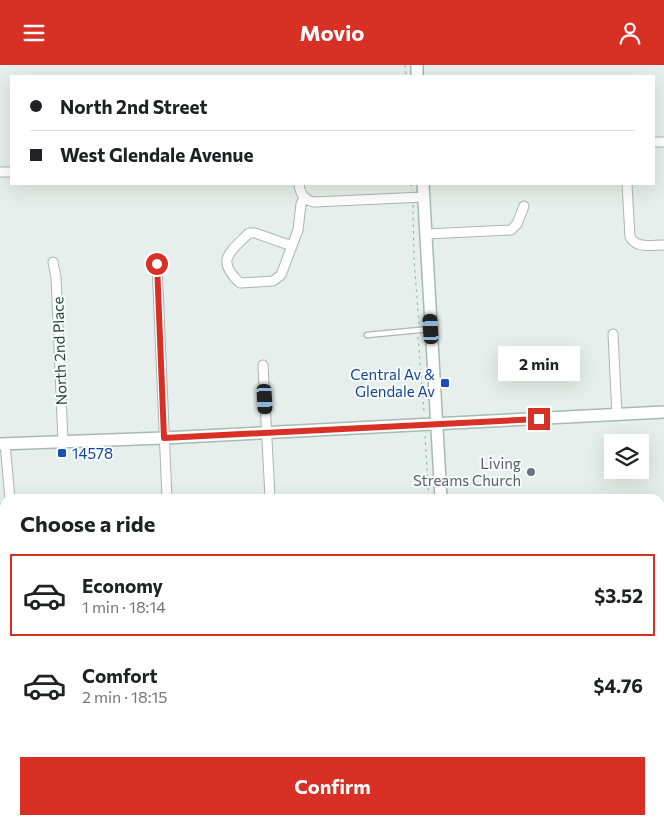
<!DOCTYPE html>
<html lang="en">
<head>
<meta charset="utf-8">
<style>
	:root { --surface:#fff; --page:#f2f2f2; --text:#202124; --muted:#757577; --line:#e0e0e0; --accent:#d93025 }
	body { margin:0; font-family:Commissioner,sans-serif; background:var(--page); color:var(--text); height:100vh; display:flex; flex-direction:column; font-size:19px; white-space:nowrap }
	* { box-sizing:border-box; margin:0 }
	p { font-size:16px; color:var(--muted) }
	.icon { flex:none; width:28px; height:28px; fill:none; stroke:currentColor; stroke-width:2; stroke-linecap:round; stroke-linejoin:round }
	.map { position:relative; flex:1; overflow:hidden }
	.drawer { position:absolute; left:0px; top:429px; width:665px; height:331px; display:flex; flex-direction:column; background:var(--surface); border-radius:15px 15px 0 0; box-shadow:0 5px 20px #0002 }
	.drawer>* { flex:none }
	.guide { position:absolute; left:10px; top:10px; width:645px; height:110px; border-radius:0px; box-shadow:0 5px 20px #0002; display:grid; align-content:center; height:110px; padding:0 20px; background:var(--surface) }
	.buttons { position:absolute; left:604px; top:369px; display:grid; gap:10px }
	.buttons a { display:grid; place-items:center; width:45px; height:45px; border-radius:0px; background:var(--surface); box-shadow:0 5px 20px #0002; font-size:25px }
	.end { position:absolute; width:22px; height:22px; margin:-11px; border:6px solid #d93025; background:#fff; box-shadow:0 0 0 2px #fff }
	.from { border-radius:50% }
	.bubble { position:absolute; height:35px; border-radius:0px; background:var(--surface); box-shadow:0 5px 20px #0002; font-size:16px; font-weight:700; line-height:35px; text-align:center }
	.car { position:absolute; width:15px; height:30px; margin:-15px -8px; border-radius:6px; box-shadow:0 0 4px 1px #0007; background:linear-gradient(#222 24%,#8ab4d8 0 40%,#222 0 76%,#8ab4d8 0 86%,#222 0) }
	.guide b { display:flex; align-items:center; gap:18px; height:48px; font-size:19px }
	.guide b+b { border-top:1px solid var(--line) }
	.guide i { width:12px; height:12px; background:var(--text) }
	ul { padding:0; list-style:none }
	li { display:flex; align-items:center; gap:15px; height:82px; margin:0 10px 8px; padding:0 10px; border:2px solid transparent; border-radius:0px }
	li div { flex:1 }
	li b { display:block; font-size:19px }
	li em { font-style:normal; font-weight:700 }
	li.current { border-color:var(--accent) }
	li>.icon { width:45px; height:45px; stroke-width:1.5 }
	h2 { padding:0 20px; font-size:22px; line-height:60px }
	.button { display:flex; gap:10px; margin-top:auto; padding:10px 20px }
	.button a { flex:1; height:58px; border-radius:0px; background:var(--accent); color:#fff; font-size:20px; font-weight:700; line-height:58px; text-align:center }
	header { display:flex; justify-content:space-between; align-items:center; height:65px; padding:0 20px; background:var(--accent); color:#fff; font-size:22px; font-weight:700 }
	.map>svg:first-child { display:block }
</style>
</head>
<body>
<header><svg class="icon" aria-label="menu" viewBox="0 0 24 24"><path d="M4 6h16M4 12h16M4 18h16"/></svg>Movio<svg class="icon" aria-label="person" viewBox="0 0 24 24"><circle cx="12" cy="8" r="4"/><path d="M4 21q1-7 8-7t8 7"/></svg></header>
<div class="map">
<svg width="664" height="759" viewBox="0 0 664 759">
	<rect width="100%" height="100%" fill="#e6efeb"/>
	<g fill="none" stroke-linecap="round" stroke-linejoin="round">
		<!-- service casing -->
		<g stroke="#a8b8b2" stroke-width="7">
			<path id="service" d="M367,270L430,264"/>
		</g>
		<!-- minor casing -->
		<g stroke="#a8b8b2" stroke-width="11">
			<path id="minor" d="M654,77H664
				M0,107H11
				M299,119C300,129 304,135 314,137L424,132
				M627,119L630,172C637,184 651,180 664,180
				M426,169L511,165L517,159L524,141
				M292,181L255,168H249C230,187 215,195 240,218L273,216L281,210L298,165L301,139L304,133
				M53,197L56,212L63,376
				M157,199L167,434
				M613,269L617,350
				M263,300L270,432
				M5,379L10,434
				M0,444H5
				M660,573H664
				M0,594H5
				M660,720H664
				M32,755L33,759"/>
		</g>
		<!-- secondary casing -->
		<g stroke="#a4bbb3" stroke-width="14">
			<path id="secondary" d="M417,0V11
				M423,119L441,434
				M0,379L164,373L664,347
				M461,755V759"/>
		</g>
		<!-- path -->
		<path stroke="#86b3a5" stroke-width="1" stroke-dasharray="2.5 4" stroke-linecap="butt" d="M405,0L406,11
			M411,119L412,126
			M413,140L414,194L419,260
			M418,272L424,346
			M425,371L429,434
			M448,755V759"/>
		<!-- service -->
		<use href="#service" stroke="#fff" stroke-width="4.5"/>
		<!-- minor -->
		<use href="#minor" stroke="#fff" stroke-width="9"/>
		<!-- secondary -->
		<use href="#secondary" stroke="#fff" stroke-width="11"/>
	</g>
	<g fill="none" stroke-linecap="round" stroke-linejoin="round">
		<!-- route -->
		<path stroke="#d93025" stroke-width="6" d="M157,199L164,373L539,354"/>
	</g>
	<!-- markers -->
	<g fill="#1a4fb4" stroke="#f7fbf9" stroke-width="2">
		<rect x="440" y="313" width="10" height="10" rx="2.5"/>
		<rect x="57" y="383" width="10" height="10" rx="2.5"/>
	</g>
	<circle fill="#6b7280" stroke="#f7fbf9" stroke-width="2" cx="531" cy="407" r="5"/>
	<g text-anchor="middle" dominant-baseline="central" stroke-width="4" stroke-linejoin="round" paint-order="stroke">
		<!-- street labels -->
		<g font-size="15" fill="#24423a" stroke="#f7fbf9">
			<text transform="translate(59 286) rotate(-92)">North 2nd Place</text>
		</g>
		<!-- transit labels -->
		<g font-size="15" fill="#164399" stroke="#f7fbf9" text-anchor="end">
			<text x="435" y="309">Central Av &amp;<tspan x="435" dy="17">Glendale Av</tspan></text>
			<text x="72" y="388" text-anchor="start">14578</text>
		</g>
		<!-- worship labels -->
		<g font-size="15" fill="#5b616d" stroke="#f7fbf9" text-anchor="end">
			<text x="521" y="398">Living<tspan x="521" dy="17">Streams Church</tspan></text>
		</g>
	</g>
</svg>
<div class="buttons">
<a><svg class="icon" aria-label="layers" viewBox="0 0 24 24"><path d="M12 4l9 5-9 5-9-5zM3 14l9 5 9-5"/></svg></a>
</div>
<i class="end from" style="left:157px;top:199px"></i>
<i class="end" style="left:539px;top:354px"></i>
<div class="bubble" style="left:498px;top:281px;width:82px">2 min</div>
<i class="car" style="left:431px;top:264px;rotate:357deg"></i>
<i class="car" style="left:265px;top:334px;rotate:177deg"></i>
<div class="guide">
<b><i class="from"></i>North 2nd Street</b>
<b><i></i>West Glendale Avenue</b>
</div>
<section class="drawer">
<h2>Choose a ride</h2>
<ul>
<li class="current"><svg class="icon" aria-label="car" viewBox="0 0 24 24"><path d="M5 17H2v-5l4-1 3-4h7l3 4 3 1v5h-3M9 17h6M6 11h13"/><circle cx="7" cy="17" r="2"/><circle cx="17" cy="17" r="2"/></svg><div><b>Economy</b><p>1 min · 18:14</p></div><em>$3.52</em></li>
<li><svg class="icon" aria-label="car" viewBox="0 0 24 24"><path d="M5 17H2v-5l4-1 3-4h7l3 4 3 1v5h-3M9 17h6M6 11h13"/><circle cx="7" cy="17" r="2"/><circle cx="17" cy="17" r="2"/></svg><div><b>Comfort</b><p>2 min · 18:15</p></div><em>$4.76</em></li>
</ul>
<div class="button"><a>Confirm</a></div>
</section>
</div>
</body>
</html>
